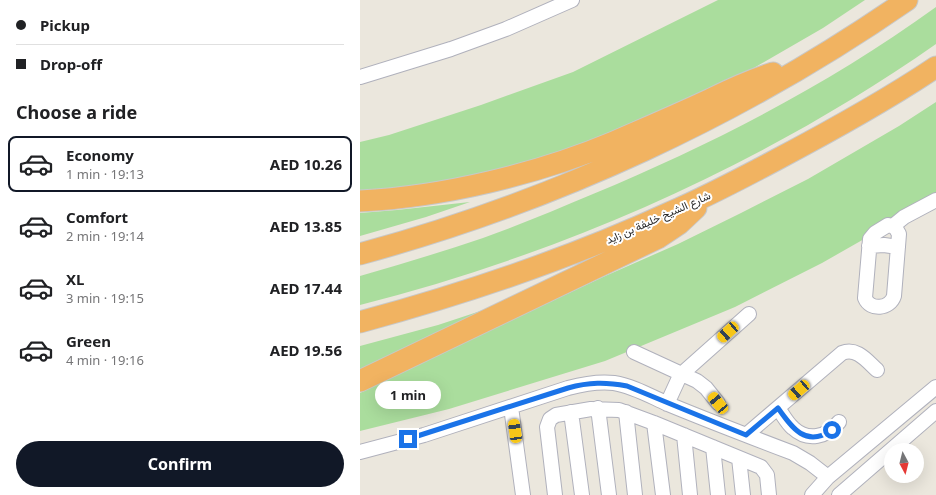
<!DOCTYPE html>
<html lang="en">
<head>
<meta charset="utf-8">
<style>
	:root { --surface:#fff; --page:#f2f2f2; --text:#202124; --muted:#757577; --line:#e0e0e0; --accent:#111827 }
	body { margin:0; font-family:"Noto Sans",Vazirmatn,sans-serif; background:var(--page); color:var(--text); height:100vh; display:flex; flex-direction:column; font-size:15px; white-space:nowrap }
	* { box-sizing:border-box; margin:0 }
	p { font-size:13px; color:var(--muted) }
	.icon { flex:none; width:22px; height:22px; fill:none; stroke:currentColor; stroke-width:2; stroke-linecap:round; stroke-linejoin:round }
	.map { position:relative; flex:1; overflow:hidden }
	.panel { display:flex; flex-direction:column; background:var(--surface); width:360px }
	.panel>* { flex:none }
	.banner { display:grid; align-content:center; height:88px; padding:0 16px; background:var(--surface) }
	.needle { width:26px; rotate:173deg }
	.tools { position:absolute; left:524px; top:443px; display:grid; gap:8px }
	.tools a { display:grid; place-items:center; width:40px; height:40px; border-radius:50%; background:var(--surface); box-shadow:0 4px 16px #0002; font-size:20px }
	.end { position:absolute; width:18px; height:18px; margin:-9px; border:5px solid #1a73e8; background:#fff; box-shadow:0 0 0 2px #fff }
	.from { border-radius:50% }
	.bubble { position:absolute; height:28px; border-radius:14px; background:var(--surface); box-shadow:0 4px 16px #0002; font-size:13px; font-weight:700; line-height:28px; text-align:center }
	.car { position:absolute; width:12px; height:24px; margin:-12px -6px; border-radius:5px; box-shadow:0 0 3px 1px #0007; background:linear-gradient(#f5c518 24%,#345 0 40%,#f5c518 0 76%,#345 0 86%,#f5c518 0) }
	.banner b { display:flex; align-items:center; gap:14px; height:38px; font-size:15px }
	.banner b+b { border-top:1px solid var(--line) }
	.banner i { width:10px; height:10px; background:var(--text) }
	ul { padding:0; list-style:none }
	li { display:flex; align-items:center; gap:12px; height:56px; margin:0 8px 6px; padding:0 8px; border:2px solid transparent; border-radius:8px }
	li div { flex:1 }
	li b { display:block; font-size:15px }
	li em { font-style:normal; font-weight:700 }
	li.active { border-color:var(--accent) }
	li>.icon { width:36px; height:36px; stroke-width:1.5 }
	h2 { padding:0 16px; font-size:18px; line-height:48px }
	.action { display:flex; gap:8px; margin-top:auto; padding:8px 16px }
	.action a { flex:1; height:46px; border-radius:24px; background:var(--accent); color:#fff; font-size:16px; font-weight:700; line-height:46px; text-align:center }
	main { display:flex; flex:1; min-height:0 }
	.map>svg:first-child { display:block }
</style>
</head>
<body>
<main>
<section class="panel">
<div class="banner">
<b><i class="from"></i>Pickup</b>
<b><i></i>Drop-off</b>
</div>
<h2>Choose a ride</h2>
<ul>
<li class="active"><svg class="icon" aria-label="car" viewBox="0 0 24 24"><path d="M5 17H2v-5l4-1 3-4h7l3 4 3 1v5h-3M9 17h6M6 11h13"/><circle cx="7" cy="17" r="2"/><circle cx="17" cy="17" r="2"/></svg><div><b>Economy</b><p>1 min · 19:13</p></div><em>AED 10.26</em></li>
<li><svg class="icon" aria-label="car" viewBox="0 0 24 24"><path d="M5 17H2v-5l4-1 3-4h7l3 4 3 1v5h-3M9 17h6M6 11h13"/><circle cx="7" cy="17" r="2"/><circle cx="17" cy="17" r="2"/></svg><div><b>Comfort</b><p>2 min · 19:14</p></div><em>AED 13.85</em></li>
<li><svg class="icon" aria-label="car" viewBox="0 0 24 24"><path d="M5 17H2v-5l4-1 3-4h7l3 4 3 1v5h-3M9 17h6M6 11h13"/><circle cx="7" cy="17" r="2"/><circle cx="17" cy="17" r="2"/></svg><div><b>XL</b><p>3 min · 19:15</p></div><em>AED 17.44</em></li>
<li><svg class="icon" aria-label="car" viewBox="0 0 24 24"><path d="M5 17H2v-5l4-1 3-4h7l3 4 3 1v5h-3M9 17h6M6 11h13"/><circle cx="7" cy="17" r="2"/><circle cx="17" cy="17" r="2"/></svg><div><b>Green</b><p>4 min · 19:16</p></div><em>AED 19.56</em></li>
</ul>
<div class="action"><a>Confirm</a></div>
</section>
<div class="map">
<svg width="576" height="495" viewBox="0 0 576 495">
	<rect width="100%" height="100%" fill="#ebe7dd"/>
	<!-- green -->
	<path fill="#aadd9d" d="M358,0H505L463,28L380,76L221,147L91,182L0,193V142L29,135L121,105L213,72Z
		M576,7V44C403,165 204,253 0,305V276C41,264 82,252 123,238C160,225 197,209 233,194C353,144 470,84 576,7Z
		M576,102V198L462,263L375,307L245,361L89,409L0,431V393L62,362L243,277L318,244L381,213L448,179L539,126Z
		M110,202L66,217L0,236V213L37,210Z
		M154,300L0,374V346L78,325Z"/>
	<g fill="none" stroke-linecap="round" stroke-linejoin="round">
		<!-- minor casing -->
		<g stroke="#b0b1bc" stroke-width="16">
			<path id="minor" d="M0,77L91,49L146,29L212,0
				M528,225L535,227L539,234L534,296C530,309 510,311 505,298L510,239L515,233Z
				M533,226L544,217L576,200
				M509,246L524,245L538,247
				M274,352L337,381L346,388L358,403
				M307,404L318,380L325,371L389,314
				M151,407L163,495
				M238,408L249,495
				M418,408C423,415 427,423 433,428C448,442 467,437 479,422
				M211,412L222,495
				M266,412L275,495
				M294,423L303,495
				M324,435L330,495
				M386,435L482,353C497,347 507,361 517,370
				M353,447L358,495
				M0,452L64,435L208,388C223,384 238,381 254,383C273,386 290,396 308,404C349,421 391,437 433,453L450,463L468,477
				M379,458L383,495
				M195,495L187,427L190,419L196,415L231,409L259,410L294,423L401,467L407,475L409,495
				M452,495L468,477L576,387
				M479,495L576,411"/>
		</g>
		<!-- highway casing -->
		<g stroke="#c8c8c8" stroke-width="23">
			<path id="highway" d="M0,201C82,197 178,174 254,142C286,128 319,114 351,99C371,89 391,80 413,73
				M0,254C195,201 381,115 547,0
				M0,322C107,293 211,258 311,212C346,197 380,179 414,161C469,132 524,102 576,67
				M0,381L298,238L319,224L336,208"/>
		</g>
		<!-- minor -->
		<use href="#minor" stroke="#fff" stroke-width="14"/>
		<!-- highway -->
		<use href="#highway" stroke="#f1b361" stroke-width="21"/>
	</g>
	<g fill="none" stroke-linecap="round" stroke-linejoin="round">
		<!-- route -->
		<path stroke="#1a73e8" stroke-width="5" d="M48,439L208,388C229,382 246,382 267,386L386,435L418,408C432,428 446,448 472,430"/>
	</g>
	<g text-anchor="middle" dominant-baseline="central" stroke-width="4" stroke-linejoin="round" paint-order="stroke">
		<!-- street labels -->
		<g font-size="11" fill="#2a2a2a" stroke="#fff">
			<text transform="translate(298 217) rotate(-24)">شارع الشيخ خليفة بن زايد</text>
		</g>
	</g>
</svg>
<div class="tools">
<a><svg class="needle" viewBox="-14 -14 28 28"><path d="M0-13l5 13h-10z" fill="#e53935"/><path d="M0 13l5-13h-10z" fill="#757577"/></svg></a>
</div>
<i class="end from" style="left:472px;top:430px"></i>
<i class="end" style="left:48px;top:439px"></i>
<div class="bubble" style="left:15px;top:381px;width:66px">1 min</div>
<i class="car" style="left:368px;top:332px;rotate:228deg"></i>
<i class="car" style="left:439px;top:390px;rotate:229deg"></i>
<i class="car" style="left:358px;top:403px;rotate:320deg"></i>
<i class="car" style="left:155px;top:431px;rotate:352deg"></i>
</div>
</main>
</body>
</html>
